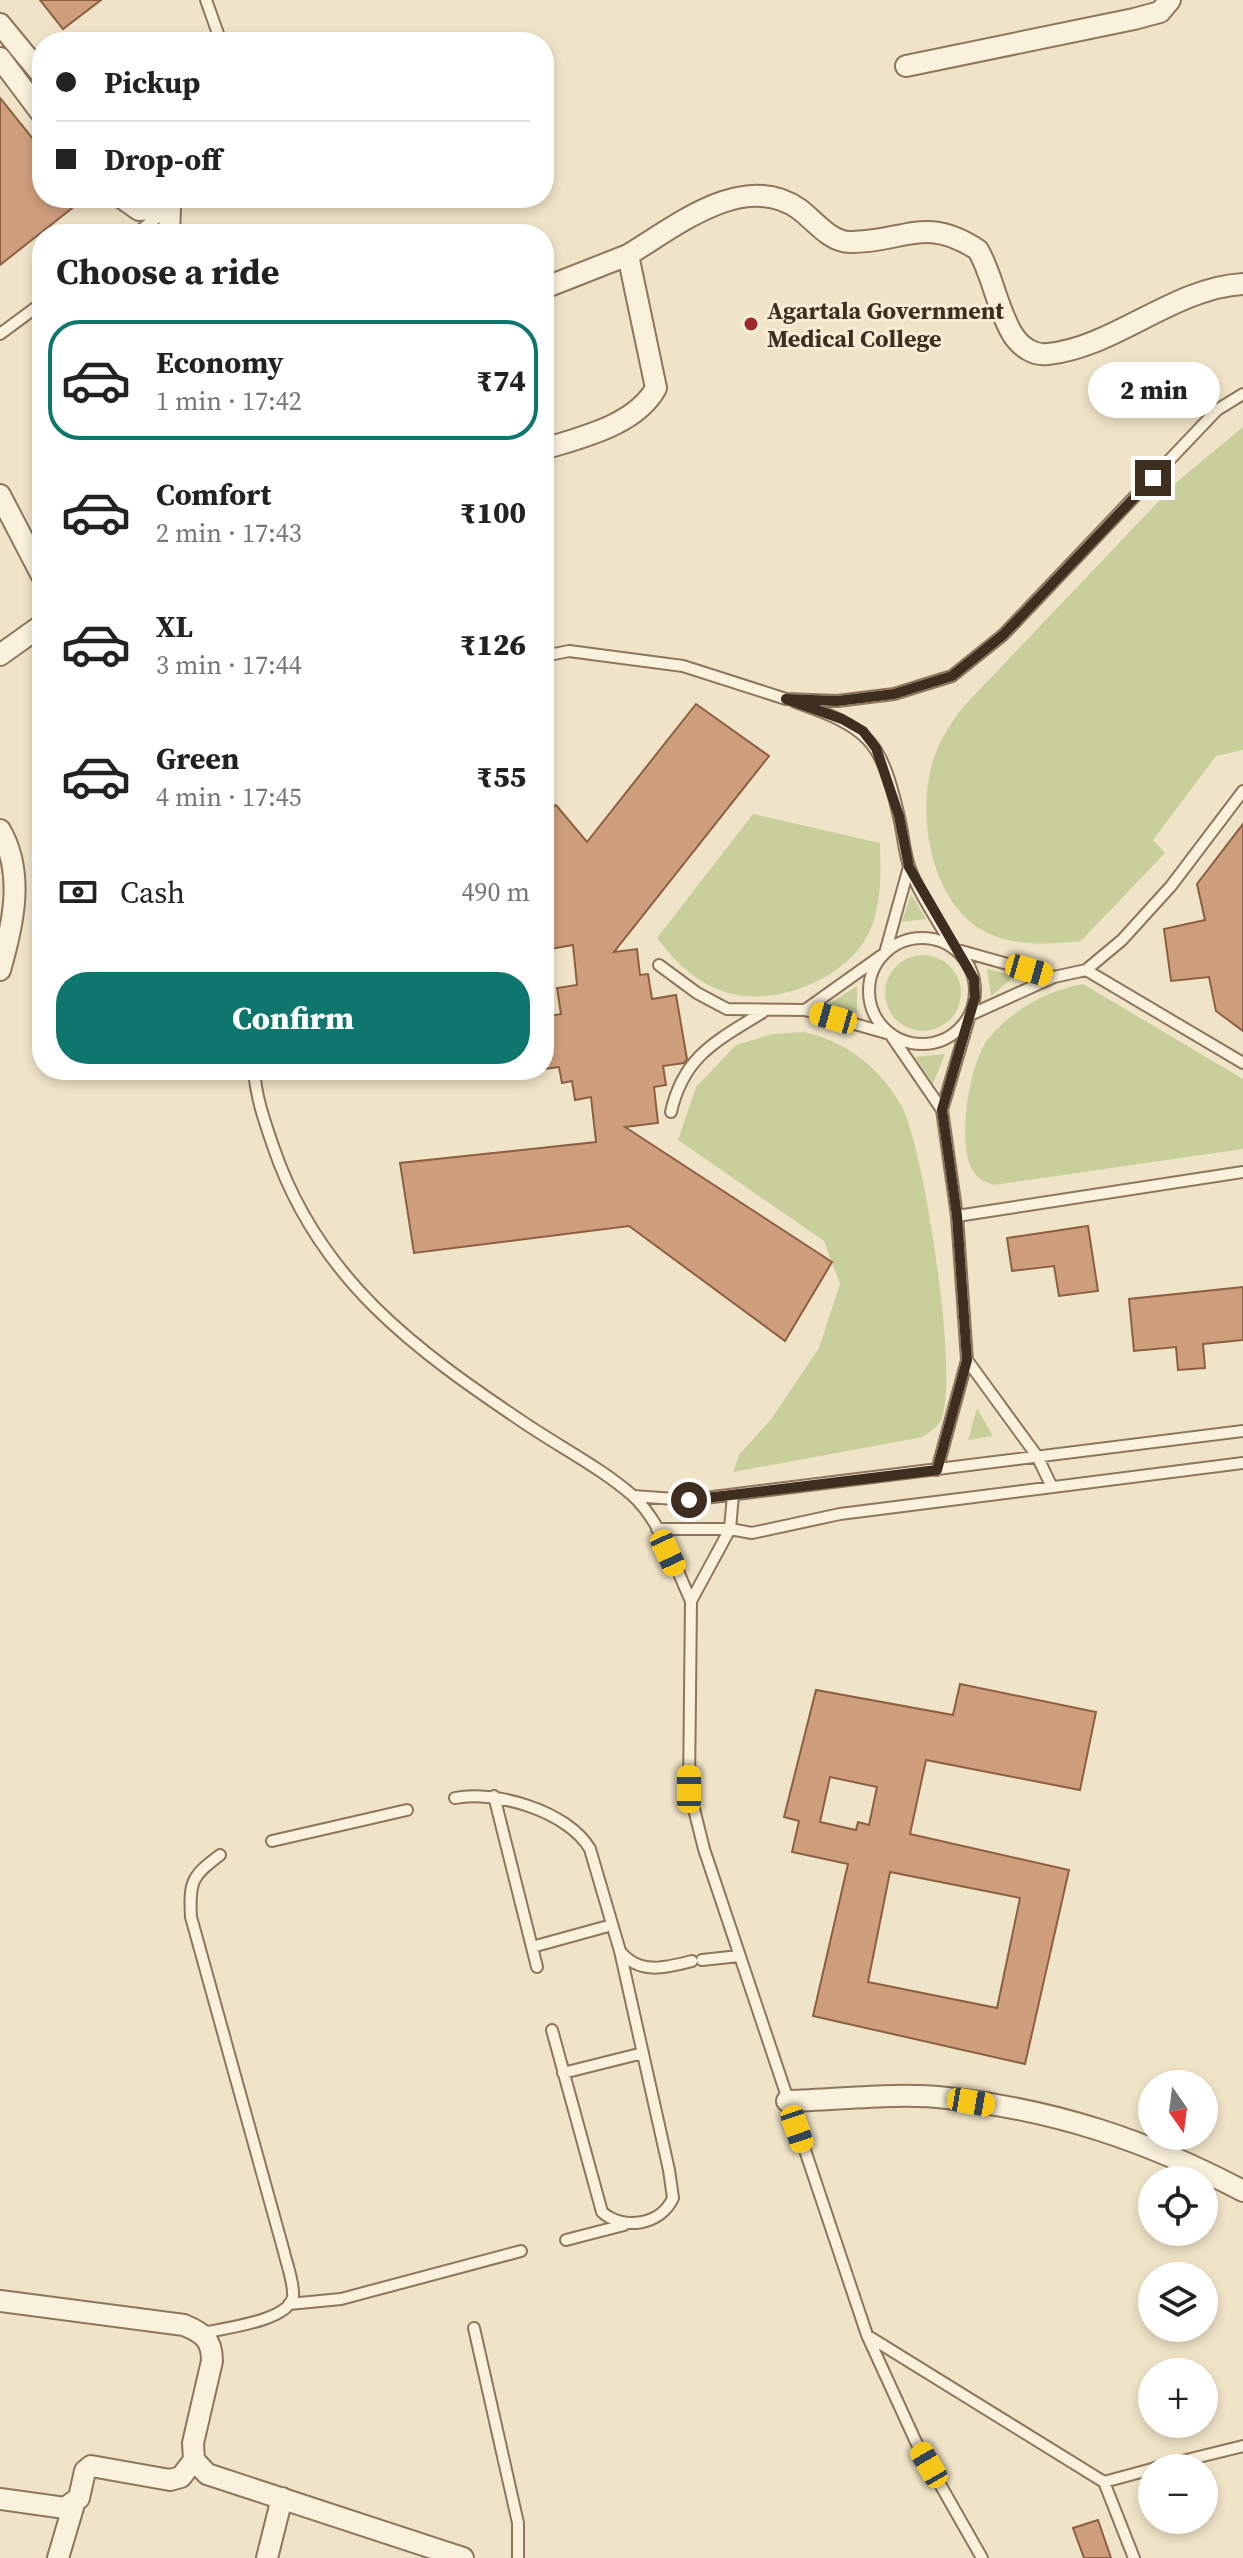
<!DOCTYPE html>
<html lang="en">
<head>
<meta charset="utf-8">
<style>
	:root { --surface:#fff; --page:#f2f2f2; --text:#222; --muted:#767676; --line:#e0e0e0; --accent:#0f766e }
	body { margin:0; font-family:"Source Serif 4",serif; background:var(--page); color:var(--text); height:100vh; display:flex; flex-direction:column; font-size:30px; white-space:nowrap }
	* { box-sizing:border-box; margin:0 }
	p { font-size:26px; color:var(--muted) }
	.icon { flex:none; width:44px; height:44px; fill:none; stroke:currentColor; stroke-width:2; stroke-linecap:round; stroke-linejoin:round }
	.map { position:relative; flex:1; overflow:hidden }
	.details { position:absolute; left:32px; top:224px; width:522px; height:856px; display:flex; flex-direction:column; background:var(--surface); border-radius:32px; box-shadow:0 4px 12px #0003 }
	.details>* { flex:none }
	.hud { position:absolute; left:32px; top:32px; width:522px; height:176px; border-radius:32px; box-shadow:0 4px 12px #0003; display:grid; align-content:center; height:176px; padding:0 24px; background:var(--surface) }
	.needle { width:52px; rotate:166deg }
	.tools { position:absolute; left:1138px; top:2070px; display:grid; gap:16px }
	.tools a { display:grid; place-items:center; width:80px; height:80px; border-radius:50%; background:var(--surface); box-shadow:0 4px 12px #0003; font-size:40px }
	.end { position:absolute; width:36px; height:36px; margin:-18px; border:10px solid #3d2e20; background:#fff; box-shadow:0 0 0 4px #fff }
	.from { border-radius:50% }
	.bubble { position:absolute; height:56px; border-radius:28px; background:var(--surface); box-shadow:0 4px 12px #0003; font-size:26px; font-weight:800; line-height:56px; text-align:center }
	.car { position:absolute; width:24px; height:48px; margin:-24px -12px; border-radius:10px; box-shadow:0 0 6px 2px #0007; background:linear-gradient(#f5c518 24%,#345 0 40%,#f5c518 0 76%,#345 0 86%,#f5c518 0) }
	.hud b { display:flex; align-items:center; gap:28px; height:76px; font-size:30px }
	.hud b+b { border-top:2px solid var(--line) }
	.hud i { width:20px; height:20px; background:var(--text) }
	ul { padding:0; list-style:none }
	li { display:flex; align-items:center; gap:24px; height:120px; margin:0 16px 12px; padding:0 8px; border:4px solid transparent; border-radius:32px }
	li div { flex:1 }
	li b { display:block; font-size:30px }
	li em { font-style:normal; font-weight:800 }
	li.active { border-color:var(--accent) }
	li>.icon { width:72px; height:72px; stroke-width:1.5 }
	h2 { padding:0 24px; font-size:36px; line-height:96px }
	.pay { display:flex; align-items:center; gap:20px; height:88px; padding:0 24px; font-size:30px }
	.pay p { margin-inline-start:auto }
	.action { display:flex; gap:16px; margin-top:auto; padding:16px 24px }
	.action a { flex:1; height:92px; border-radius:32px; background:var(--accent); color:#fff; font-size:32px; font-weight:800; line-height:92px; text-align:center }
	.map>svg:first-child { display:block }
</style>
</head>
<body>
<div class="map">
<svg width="1243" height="2558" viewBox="0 0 1243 2558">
	<rect width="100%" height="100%" fill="#f0e4c8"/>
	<!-- green -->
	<path fill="#c9cf9b" d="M1243,427V750L1216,756L1153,840L1165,853L1081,941C1047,945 1004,947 974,925C933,894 920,826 929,778C933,751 947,728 963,707L1178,481Z
		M753,814L880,843C881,874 882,912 865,940C838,984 765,1010 717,989C691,978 674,960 657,938Z
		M911,894L926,919L902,922Z
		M885 993a38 38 0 1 1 76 0a38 38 0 1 1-76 0Z
		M987,969L1015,976L991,996Z
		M1083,984L1243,1079V1149L993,1185C986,1182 978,1179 973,1171C956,1144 969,1064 988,1039C1013,1009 1046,991 1083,984Z
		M857,986V1013L827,1005Z
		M803,1032C845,1040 882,1069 902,1107C924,1148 960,1379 941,1420C938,1427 929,1432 923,1437L733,1472L739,1455L772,1418L819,1348L840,1284L824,1241L678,1140L696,1087L736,1045L773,1034Z
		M945,1054L933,1084L915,1057Z
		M977,1408L993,1436L968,1440Z"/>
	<!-- building -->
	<path fill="#cf9f7d" stroke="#8d5f41" stroke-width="2" fill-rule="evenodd" d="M40,0H101L63,29Z
		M0,98L42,150V198H85L0,265Z
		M696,704L769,756L614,952L637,949L640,975L648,974L652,999L676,995L687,1059L684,1063L663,1066L666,1085L654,1087L658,1123L625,1127L832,1262L785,1341L629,1226L414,1253L400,1163L596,1142L591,1097L575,1100L572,1081L562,1083L559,1067L544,1069V1027L552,1026L550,1016L561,1014L557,988L577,985L573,945L544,950V812L556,805L587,842Z
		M1243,824V1031L1216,1011L1209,977L1171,981L1164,929L1205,920L1197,884Z
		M1088,1226L1098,1291L1059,1296L1054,1266L1012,1271L1007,1238Z
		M1243,1287V1340L1203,1344L1205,1368L1178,1370L1176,1347L1134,1351L1129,1299Z
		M960,1684L1096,1712L1080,1790L926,1760L910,1834L1069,1870L1025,2064L813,2016L848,1864L792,1852L799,1821L784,1817L816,1690L953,1715ZM830,1777L877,1787L869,1825L858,1822L856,1830L820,1822ZM890,1872L1020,1898L997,2008L868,1982Z
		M1098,2520L1111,2558H1084L1073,2528Z"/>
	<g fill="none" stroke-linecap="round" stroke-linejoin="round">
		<!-- service casing -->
		<g stroke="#8d765c" stroke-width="14">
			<path id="service" d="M206,0L221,42
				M135,234L170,208L175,198
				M0,334L42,303
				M544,656L569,651L683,666L786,699L837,701L894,694L952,676L1003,635L1217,410L1243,394
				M795,702C869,728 881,739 899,817C903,833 904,851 909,866C919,895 939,922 954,949L1054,977L1086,970L1243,1063
				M869 991a53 53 0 1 1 106 0a53 53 0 1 1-106 0Z
				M659,965L697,993L727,1009L805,1010L885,953L909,867
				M1086,970L1122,940L1171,886L1243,791
				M805,1010L890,1034L942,1110L957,1216L967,1360L937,1470
				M254,1070C256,1097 264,1120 273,1146C318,1279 414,1349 526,1424C560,1447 601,1468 632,1495C661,1521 675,1567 691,1601
				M942,1110L970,1015L1054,977
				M671,1112C684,1055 717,1041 763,1012
				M957,1216L1243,1172
				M967,1360L1037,1456L1052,1487
				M733,1495L730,1529L691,1601L689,1789L704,1849L867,2335L916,2442L982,2558
				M633,1496L689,1500L1243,1431
				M657,1529H730L752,1533L840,1514L1243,1463
				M494,1796L537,1967
				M455,1798C495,1790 568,1811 590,1849L620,1951C639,1975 665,1968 692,1961
				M272,1841L407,1810
				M532,1947L612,1925
				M702,1960L739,1956
				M552,2030L602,2212C623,2231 661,2225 673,2198L669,2170L620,1951
				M563,2073L643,2053
				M566,2240L624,2225
				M289,2304L341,2299L521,2251
				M474,2328L518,2523V2558
				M203,2333C224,2328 290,2321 293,2296C294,2283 287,2265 284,2252L191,1917C189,1881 192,1876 220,1855
				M868,2336L1104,2482
				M1154,2468L1243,2446
				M1134,2558L1104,2482L1152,2469"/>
		</g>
		<!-- minor casing -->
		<g stroke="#8d765c" stroke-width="24">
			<path id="minor" d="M0,24L42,75
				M0,58L42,114
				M906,66L1134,19L1160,12L1170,0
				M122,198L139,210L170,208
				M161,201L170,208L169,234
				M628,255C676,226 744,170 799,209C814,220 829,241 849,242C903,243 924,214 978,250C993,276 997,309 1013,335C1021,347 1034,356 1048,354C1115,347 1173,288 1243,284
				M544,288L628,255L656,388C636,425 582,437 544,449
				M0,495L42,576
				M0,655L42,625
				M0,830C25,873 13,925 0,970
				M787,2101C838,2100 897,2092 947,2098C1055,2110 1146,2140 1243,2191
				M0,2301L184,2325C203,2333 212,2339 212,2361L193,2443L194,2460L207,2474L463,2558
				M0,2499L65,2508L79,2498L85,2471L91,2466L170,2480L181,2477L194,2460
				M58,2558L74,2504
				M267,2558L282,2498"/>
		</g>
		<!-- service -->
		<use href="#service" stroke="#faf1dc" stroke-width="10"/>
		<!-- minor -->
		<use href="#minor" stroke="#faf1dc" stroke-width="20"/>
	</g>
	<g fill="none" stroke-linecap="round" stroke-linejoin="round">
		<!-- route -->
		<path stroke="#3d2e20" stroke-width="10" d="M689,1500L937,1470L967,1360L957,1216L942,1110L975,997L974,979L909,867L899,816L876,748L863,731L842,719L786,699L837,701L894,694L952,676L1003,635L1153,478"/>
	</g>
	<!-- markers -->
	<circle fill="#9e2a2b" stroke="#f7eed8" stroke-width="3" cx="751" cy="324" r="8"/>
	<g text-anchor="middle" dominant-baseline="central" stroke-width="6" stroke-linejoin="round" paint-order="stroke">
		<!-- poi labels -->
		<g font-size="24" font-weight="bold" fill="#3d2e20" stroke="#f7eed8" text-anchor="start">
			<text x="767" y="310">Agartala Government<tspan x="767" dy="28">Medical College</tspan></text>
		</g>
	</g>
</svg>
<div class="tools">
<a><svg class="needle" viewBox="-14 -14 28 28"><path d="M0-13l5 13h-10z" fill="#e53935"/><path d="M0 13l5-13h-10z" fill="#767676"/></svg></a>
<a><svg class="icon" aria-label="locate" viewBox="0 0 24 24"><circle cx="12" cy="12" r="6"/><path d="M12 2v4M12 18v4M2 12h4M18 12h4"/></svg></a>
<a><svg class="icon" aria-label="layers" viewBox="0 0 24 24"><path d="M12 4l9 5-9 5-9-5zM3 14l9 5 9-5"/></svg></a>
<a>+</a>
<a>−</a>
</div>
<i class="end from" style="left:689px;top:1500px"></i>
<i class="end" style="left:1153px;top:478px"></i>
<div class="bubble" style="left:1088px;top:362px;width:132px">2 min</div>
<i class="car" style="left:1029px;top:970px;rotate:106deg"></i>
<i class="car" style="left:833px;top:1018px;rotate:286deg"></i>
<i class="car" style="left:668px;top:1553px;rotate:155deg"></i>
<i class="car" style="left:689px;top:1789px;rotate:0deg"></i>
<i class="car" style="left:971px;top:2102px;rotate:100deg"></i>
<i class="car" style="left:797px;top:2129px;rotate:161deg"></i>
<i class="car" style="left:929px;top:2465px;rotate:330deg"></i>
<div class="hud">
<b><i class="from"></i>Pickup</b>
<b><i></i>Drop-off</b>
</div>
<section class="details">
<h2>Choose a ride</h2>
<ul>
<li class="active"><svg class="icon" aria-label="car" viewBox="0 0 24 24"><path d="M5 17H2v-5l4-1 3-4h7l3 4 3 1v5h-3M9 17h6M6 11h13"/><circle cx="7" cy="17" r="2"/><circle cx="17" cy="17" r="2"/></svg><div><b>Economy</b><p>1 min · 17:42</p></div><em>₹74</em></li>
<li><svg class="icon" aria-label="car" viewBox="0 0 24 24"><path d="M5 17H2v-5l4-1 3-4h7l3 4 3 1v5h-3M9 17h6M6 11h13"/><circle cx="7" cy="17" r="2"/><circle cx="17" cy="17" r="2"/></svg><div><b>Comfort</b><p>2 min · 17:43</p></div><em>₹100</em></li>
<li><svg class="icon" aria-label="car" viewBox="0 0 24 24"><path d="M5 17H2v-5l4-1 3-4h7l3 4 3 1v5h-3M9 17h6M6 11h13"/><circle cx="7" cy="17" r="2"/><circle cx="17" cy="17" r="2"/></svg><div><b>XL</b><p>3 min · 17:44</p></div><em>₹126</em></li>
<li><svg class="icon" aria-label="car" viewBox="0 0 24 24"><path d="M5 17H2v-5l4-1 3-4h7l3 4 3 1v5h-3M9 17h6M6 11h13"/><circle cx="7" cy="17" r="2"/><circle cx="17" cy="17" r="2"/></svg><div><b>Green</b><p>4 min · 17:45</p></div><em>₹55</em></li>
</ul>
<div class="pay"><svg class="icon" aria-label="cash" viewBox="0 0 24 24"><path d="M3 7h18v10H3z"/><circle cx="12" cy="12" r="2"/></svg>Cash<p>490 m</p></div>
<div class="action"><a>Confirm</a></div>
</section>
</div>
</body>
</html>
